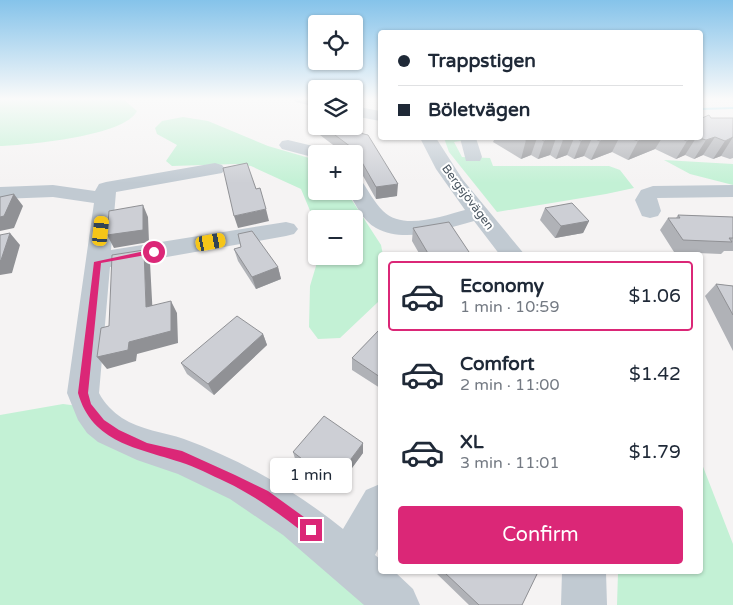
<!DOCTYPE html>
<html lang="en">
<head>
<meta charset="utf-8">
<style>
	:root { --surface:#fff; --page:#f2f2f3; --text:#1f2937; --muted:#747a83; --line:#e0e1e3; --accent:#db2777 }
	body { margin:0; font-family:"Varela Round",sans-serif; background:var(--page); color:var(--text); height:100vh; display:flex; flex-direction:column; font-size:19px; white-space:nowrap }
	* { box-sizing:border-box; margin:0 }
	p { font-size:16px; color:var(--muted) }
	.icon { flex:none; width:28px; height:28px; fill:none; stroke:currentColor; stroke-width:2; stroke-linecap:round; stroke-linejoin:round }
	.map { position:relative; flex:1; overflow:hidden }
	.side { position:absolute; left:378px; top:252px; width:325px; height:322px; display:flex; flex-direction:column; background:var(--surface); border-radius:5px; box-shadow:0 1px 4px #0004 }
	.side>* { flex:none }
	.banner { position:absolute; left:378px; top:30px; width:325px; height:110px; border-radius:5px; box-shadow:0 1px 4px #0004; display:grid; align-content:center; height:110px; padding:0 20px; background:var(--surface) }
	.tools { position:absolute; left:308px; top:15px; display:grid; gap:10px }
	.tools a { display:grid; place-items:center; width:55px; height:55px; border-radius:5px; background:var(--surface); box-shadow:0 1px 4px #0004; font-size:25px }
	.end { position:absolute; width:22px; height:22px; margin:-11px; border:6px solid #db2777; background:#fff; box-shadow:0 0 0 2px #fff }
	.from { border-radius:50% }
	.bubble { position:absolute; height:35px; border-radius:5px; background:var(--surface); box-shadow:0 1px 4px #0004; font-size:16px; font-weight:600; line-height:35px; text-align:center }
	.car { position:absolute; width:15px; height:30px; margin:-15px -8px; border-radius:6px; box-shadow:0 0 4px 1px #0007; background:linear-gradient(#f5c518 24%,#345 0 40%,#f5c518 0 76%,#345 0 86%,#f5c518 0) }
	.banner b { display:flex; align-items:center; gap:18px; height:48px; font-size:19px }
	.banner b+b { border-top:1px solid var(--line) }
	.banner i { width:12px; height:12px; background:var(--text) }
	ul { padding:9px 0 0; list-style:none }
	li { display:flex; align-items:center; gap:15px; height:70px; margin:0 10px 8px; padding:0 10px; border:2px solid transparent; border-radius:5px }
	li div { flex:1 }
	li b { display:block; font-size:19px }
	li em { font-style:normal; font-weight:600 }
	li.on { border-color:var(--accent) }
	li>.icon { width:45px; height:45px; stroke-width:1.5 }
	.button { display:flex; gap:10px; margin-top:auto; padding:10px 20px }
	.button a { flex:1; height:58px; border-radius:5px; background:var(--accent); color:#fff; font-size:20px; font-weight:600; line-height:58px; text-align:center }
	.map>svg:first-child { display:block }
</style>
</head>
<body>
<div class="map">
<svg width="733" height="605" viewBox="0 0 733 605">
	<rect width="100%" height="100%" fill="#f5f3f3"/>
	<!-- green -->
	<path fill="#c3f1d5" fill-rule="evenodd" d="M0,99H123L137,111C125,136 28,145 0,146Z
		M183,117L208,121L268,146L316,160V191H346L381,245L383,255H380V297L378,302L340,338L318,339L309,327L310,286L316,266L312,249L316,233L311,213L301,189L251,166L236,164L172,166L166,161L177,145L157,134L155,128L162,121ZM316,219H354V256H316Z
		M444,138H465V140L454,142L462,157L490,158L493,166H609L620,170L634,188L606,194L497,212L449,152Z
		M664,160L733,164V185L690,174Z
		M63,404L94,408L404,605H0V415Z
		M700,459L733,544V605H617L618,573L700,572Z"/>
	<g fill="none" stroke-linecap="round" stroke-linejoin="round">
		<!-- stream -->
		<path fill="#90daee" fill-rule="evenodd" d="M733,107V109L700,110V108Z"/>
		<!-- minor -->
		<path fill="#c1cad2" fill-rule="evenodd" d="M293,99H316V107L296,102Z
			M354,106L380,111V121L354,116Z
			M420,138H436L463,180L525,255H500L474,221C444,229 405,244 376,228C363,221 355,204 348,191H354V178L361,180C368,190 374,202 383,211C403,231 442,216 465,210L436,169Z
			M460,138H476L482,157L480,161H466Z
			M288,140L330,150L332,154H316V158L282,149L279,145L282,141Z
			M215,163L222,165L225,169L222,173L116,192L111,250L286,222L294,224L298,229L294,234L286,236L110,267L99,393C104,403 113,412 122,418C140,430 164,432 184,439C241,460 296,491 343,529L366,490L380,484V545L375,555L380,559V572H395L413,589L420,605H364L283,535L230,499L178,474L137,460L98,442L87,433L78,420L67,393L94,203L53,197L0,199V187L53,185L95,191L99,184L106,182Z
			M733,185V197L657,198L661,211L658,216L650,218L642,216L635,200L641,190L653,186Z
			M562,572H606L607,605H561Z"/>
	</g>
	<!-- wall -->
	<path fill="#b0b2b7" d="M702,118H733V158L730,159L721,156L713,159L703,155L694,159L685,155L676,159L655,149L628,160L612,152L591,160L584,156L574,159L567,155L556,159L550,155L538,159L531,155L521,159L493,142L495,138H700Z
		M320,126H331L368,135L397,196L376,199L354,160V154H345L320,135Z
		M545,208L589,221L583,233L555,238L540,220Z
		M678,215L733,217V251H724L721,254L674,252L660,230L668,218H676Z
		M413,228L471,255H420L412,241Z
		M234,249L278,267L281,279L256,289L238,261Z
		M716,284L733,286V351L705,296Z
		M380,329V388L352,370V358Z
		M263,334L267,345L214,395L187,374L181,363Z
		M293,452L363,453L335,491L296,462Z
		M435,572H538L522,605H469Z"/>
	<!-- shaded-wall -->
	<path fill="#909195" d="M715,137L703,155L694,159L706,140Z
		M733,137L721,156L713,159L725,141Z
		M535,138H537L531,155L521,159L526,140Z
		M554,138H556L550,155L538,159L544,141Z
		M572,138H574L567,155L556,159L563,140Z
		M592,138L584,156L574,159L581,141Z
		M609,138H619L612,152L591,160L600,141Z
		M648,138H662L655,149L628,160L638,141Z
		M694,138H696L685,155L676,159L687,141Z
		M398,184L397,196L376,199V187Z
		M14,194L23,206L14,228L0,231V217Z
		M143,205L148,217L149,242L114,248L107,235Z
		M266,209L269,221L238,228L234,216Z
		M589,221L583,233L555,238L561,226Z
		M10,233L20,245L12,273L0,275V261Z
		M144,250L150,262L153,319L146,307Z
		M278,267L281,279L256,289L252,277Z
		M171,301L177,313L178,343L137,354L136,361L107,369L97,357Z
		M263,334L267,345L214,395L208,384Z
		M363,443V453L335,491L333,483Z"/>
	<!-- building -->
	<path fill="#cdcfd5" stroke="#909195" d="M709,115L711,118H733V137L725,141L715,137L706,140L699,138H700V117L702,118Z
		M323,126H331L368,135L398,184L376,187L355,150Z
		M521,138H535L526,140Z
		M539,138H554L544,141Z
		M558,138H572L563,140Z
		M576,138H591L581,141Z
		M593,138H609L600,141Z
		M629,138H648L638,141Z
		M680,138H694L687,141Z
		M247,163L256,189L260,188L266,209L234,216L223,168Z
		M14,194L4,216L0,217V197Z
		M572,203L589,221L561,226L545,208Z
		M143,205V230L107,235L109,211Z
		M678,215L733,217V238H729L732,242L683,240L668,218H680Z
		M449,222L471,255H429L413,228Z
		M252,231L278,267L252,277L234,249L241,247L238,234Z
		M10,233L1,260L0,261V235Z
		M144,250L146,307L171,301V331L129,342L128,350L97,357L101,328L109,326L112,255Z
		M716,284L733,286V315Z
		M237,316L263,334L208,384L181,363Z
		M380,329V377L352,358Z
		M324,416L363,443L333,483L293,452Z
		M444,572H538L522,605H479Z"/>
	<!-- sky -->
	<linearGradient id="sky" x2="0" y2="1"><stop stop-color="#85c3ea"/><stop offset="0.54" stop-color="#fafafa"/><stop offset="1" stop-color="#fafafa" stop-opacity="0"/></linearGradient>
	<rect width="733" height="183" fill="url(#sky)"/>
	<!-- route -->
	<path fill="#db2777" d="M154,249L158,252L157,253L101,263L88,393L91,404L104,420L119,430L147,443L182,451L235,475L268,491L315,525L317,530L315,534L311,536L306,534C280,515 256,496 226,482C211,475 196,467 180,462C138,448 92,443 78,393L94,262Z"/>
	<g text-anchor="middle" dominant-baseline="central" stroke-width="4" stroke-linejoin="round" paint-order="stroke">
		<!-- far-street labels -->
		<g font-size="12" fill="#4a5661" stroke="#fff">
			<text transform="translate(468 197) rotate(53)">Bergsjövägen</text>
		</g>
	</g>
</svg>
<div class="tools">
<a><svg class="icon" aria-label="locate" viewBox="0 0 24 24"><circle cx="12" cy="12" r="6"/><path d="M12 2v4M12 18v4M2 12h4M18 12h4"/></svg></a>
<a><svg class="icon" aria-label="layers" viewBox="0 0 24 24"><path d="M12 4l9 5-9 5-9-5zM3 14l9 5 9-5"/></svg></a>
<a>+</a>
<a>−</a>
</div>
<i class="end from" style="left:154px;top:252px"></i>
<i class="end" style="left:311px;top:530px"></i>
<div class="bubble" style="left:270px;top:458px;width:82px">1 min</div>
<i class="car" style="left:101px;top:231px;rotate:6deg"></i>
<i class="car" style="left:211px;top:242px;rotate:80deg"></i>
<div class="banner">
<b><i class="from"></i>Trappstigen</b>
<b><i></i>Böletvägen</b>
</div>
<section class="side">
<ul>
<li class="on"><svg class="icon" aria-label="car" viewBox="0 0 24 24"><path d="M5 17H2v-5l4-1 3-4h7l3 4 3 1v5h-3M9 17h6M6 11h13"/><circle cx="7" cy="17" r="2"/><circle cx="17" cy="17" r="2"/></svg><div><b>Economy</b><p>1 min · 10:59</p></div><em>$1.06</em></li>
<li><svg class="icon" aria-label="car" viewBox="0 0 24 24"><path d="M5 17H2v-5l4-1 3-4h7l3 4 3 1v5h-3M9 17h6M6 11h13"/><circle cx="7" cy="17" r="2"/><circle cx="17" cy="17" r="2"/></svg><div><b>Comfort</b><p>2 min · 11:00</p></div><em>$1.42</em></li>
<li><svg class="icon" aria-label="car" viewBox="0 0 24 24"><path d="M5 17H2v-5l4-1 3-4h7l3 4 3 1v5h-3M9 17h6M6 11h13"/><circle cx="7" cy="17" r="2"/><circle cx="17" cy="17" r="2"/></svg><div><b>XL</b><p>3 min · 11:01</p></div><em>$1.79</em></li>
</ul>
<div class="button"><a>Confirm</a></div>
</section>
</div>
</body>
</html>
